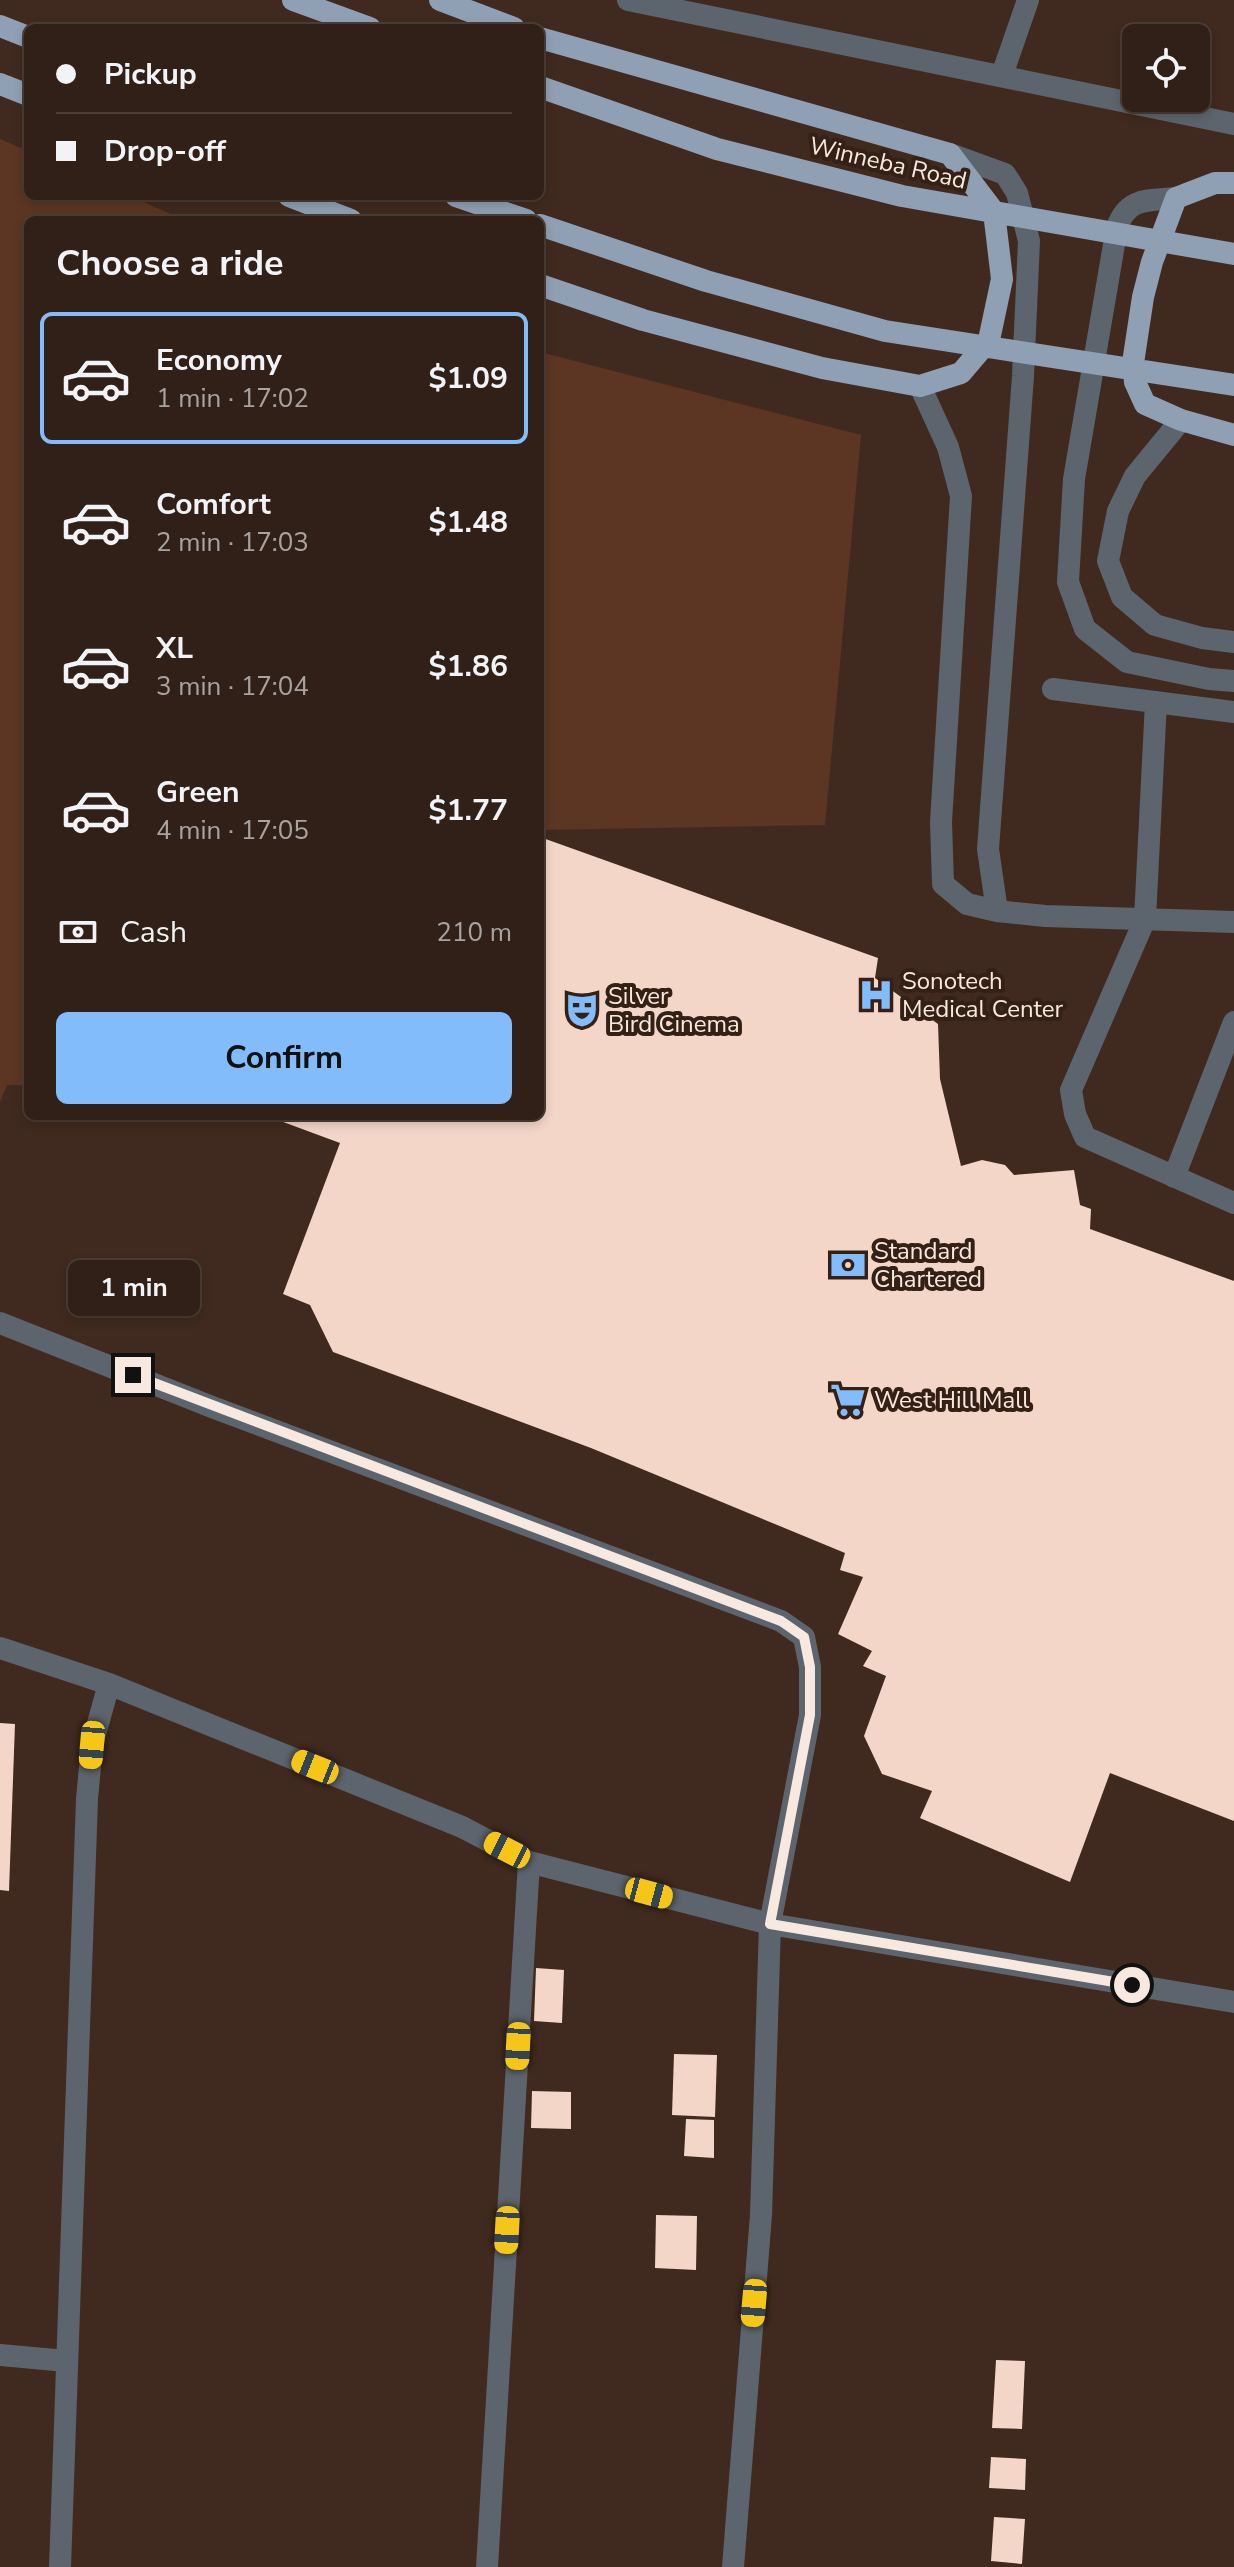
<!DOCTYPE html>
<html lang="en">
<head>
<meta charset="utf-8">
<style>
	:root { --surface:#302017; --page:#382820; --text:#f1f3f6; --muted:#a8a3a1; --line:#4b3e36; --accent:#83bcfb }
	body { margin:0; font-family:"Nunito Sans",sans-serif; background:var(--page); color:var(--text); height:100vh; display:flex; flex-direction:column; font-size:30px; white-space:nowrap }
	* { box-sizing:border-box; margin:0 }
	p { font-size:26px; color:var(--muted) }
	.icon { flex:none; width:44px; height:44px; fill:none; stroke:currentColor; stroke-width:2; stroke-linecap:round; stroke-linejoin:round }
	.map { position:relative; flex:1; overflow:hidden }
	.sheet { position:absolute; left:24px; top:216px; width:520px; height:904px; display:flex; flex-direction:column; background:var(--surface); border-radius:12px; box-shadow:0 4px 12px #0003,0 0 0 2px var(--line) }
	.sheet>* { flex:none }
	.guide { position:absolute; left:24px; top:24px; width:520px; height:176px; border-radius:12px; box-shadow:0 4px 12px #0003,0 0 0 2px var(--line); display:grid; align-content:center; height:176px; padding:0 32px; background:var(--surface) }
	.tools { position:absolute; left:1122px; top:24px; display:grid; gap:16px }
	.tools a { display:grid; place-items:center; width:88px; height:88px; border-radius:12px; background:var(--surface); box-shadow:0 4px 12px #0003,0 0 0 2px var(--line); font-size:40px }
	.end { position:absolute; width:36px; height:36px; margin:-18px; border:10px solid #f7e8e0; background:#111; box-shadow:0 0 0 4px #111 }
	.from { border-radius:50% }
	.bubble { position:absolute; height:56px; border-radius:12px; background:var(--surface); box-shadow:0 4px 12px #0003,0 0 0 2px var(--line); font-size:26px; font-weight:700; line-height:56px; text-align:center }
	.car { position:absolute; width:24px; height:48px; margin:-24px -12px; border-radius:10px; box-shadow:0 0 6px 2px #0007; background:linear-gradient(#f5c518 24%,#345 0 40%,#f5c518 0 76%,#345 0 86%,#f5c518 0) }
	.guide b { display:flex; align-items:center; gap:28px; height:76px; font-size:30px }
	.guide b+b { border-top:2px solid var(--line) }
	.guide i { width:20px; height:20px; background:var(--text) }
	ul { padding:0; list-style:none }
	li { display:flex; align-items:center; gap:24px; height:132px; margin:0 16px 12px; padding:0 16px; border:4px solid transparent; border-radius:12px }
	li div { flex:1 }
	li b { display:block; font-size:30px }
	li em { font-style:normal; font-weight:700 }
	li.active { border-color:var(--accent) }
	li>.icon { width:72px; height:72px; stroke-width:1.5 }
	h2 { padding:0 32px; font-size:36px; line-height:96px }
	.pay { display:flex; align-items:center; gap:20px; height:88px; padding:0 32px; font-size:30px }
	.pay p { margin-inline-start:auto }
	.button { display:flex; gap:16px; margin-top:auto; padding:16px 32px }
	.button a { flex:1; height:92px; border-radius:12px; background:var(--accent); color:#111; font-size:32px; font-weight:700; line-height:92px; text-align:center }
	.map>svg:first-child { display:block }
</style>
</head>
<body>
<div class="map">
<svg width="1234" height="2567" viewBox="0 0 1234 2567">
	<rect width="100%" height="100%" fill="#402a1f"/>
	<!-- green -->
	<path fill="#5c3622" d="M0,139L28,151V196H130L184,220H28V1085H7L0,1102Z
		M540,352L861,435L825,825L540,830Z"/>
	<!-- building -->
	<path fill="#f3d6c8" d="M540,837L878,958L875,978L938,1024L940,1079L961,1166L982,1160L1005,1165L1014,1175L1074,1170L1080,1205L1091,1209L1090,1229L1234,1281V1821L1110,1773L1070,1882L920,1818L932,1791L882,1774L864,1736L886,1676L863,1666L872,1651L838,1634L863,1577L840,1570L845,1553L591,1448L333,1352L310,1305L283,1294L340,1143L267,1116H540Z
		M0,1723L15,1724L9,1891L0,1890Z
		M536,1968L564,1970L562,2023L534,2021Z
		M674,2054L717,2055L715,2117L672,2115Z
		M532,2091L571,2092V2129L531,2128Z
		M686,2119L714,2120V2158L684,2156Z
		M656,2215L697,2216L696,2270L655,2268Z
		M996,2360L1025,2361L1022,2429L992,2428Z
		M991,2457L1026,2459L1025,2490L989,2488Z
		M994,2517L1025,2519L1022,2564L991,2561Z"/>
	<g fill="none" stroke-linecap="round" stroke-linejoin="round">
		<!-- service -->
		<path stroke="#5c646d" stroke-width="22" d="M1002,75L1028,0
			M950,154L1005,174L1017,193L1029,241L1023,376L988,849L997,911
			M1176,198C1147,201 1128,197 1117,227L1074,479L1068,582L1085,629L1127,662L1209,679L1234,681
			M920,386L948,447L961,496L941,822L943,884L967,904L997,911L1045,916L1234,922
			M1181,420L1135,476L1118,511L1108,561L1122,597L1155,625L1202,638L1234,642
			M1053,689L1234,712
			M1156,702L1145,919L1071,1090L1075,1114L1085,1137L1234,1203
			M1174,1177L1234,1022"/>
		<!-- minor -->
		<path stroke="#5c646d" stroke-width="22" d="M628,0L1234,124
			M0,1323L212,1407L781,1621L804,1637L810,1667V1715L770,1924L761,2215L733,2567
			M0,1648L109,1684L462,1827L529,1862L770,1924L1234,2002
			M0,2355L66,2361
			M60,2567L87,1799L92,1745L109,1684
			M487,2567L529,1862"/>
		<!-- trunk -->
		<path stroke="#8fa0b4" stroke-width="22" d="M293,0L370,28
			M440,0L514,28
			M0,26L28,37
			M540,38L950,154L994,212L1002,279L989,340L961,373L920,386L822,368L643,320L540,285
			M0,84L28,95
			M540,87L717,149L902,196L1234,254
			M1234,183H1215L1176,198L1152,262L1143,297L1133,363L1135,382L1145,404L1181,420L1234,435
			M289,196L351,220
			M456,196L526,220
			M540,225L706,281L885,331L1234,385"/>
	</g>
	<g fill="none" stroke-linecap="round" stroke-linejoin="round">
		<!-- route -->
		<path stroke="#f7e8e0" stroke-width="10" d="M133,1375L781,1621L804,1637L810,1667V1715L770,1924L1132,1985"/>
	</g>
	<!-- icons -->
	<defs>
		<g id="hospital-bare" transform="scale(2.76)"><path d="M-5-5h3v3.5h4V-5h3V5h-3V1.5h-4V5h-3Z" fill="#83bcfb" stroke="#352015" stroke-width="2.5" paint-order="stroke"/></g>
		<g id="theatre-bare" transform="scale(2.76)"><path d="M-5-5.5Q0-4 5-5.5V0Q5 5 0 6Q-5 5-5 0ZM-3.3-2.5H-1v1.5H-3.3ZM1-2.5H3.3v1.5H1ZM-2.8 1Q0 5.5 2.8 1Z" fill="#83bcfb" stroke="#352015" stroke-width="2.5" paint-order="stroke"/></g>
		<g id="bank-bare" transform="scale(2.76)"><path d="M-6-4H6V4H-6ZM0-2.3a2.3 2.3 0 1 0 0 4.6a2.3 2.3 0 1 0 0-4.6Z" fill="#83bcfb" stroke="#352015" stroke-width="2.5" paint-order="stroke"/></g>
		<g id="supermarket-bare" transform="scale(2.76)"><path d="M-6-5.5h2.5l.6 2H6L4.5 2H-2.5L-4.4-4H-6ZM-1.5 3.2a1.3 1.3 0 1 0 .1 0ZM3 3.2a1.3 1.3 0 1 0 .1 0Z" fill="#83bcfb" stroke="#352015" stroke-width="2.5" paint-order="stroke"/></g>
	</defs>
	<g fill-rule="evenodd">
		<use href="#hospital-bare" x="876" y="995"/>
		<use href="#theatre-bare" x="582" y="1010"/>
		<use href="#bank-bare" x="848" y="1265"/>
		<use href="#supermarket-bare" x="848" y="1400"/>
	</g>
	<g text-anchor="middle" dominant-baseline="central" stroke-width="8" stroke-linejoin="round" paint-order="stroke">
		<!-- street labels -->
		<g font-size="24" fill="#f7e8e0" stroke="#352015">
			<text transform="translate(888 163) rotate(13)">Winneba Road</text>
		</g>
		<!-- poi labels -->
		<g font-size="24" fill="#f7e8e0" stroke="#352015" text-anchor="start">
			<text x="902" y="981">Sonotech<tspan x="902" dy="28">Medical Center</tspan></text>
			<text x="608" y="996">Silver<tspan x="608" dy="28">Bird Cinema</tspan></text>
			<text x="874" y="1251">Standard<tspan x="874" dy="28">Chartered</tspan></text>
			<text x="874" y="1400">West Hill Mall</text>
		</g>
	</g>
</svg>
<div class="tools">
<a><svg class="icon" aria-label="locate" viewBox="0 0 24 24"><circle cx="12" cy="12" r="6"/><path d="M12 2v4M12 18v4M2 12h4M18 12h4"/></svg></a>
</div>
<i class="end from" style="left:1132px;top:1985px"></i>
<i class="end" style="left:133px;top:1375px"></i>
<div class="bubble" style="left:68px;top:1260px;width:132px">1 min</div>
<i class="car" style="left:92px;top:1745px;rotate:185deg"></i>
<i class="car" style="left:315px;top:1767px;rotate:292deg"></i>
<i class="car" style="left:507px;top:1850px;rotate:297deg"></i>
<i class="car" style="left:649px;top:1893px;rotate:105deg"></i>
<i class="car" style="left:518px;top:2046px;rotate:183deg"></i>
<i class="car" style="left:507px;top:2230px;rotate:183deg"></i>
<i class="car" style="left:754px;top:2303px;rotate:185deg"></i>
<div class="guide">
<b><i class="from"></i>Pickup</b>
<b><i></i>Drop-off</b>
</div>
<section class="sheet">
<h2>Choose a ride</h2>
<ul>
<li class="active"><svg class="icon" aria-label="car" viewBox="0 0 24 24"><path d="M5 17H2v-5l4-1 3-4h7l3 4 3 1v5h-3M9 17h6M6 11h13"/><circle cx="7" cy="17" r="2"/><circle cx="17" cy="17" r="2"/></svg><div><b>Economy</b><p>1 min · 17:02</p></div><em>$1.09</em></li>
<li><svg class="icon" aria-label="car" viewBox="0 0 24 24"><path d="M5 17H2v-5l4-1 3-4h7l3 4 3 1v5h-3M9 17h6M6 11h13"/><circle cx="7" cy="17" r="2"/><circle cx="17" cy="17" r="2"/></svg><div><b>Comfort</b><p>2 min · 17:03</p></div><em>$1.48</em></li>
<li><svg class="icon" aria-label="car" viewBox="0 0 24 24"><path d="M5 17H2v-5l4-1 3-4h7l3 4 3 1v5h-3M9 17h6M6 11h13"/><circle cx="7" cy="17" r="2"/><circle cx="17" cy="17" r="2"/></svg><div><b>XL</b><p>3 min · 17:04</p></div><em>$1.86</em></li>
<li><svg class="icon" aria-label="car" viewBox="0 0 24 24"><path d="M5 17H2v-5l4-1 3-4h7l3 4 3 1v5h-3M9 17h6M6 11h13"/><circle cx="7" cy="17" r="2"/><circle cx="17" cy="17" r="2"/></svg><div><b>Green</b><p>4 min · 17:05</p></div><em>$1.77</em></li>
</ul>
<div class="pay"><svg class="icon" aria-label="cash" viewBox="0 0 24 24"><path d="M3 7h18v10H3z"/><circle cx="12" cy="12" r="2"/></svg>Cash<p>210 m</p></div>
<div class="button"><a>Confirm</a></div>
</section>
</div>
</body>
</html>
